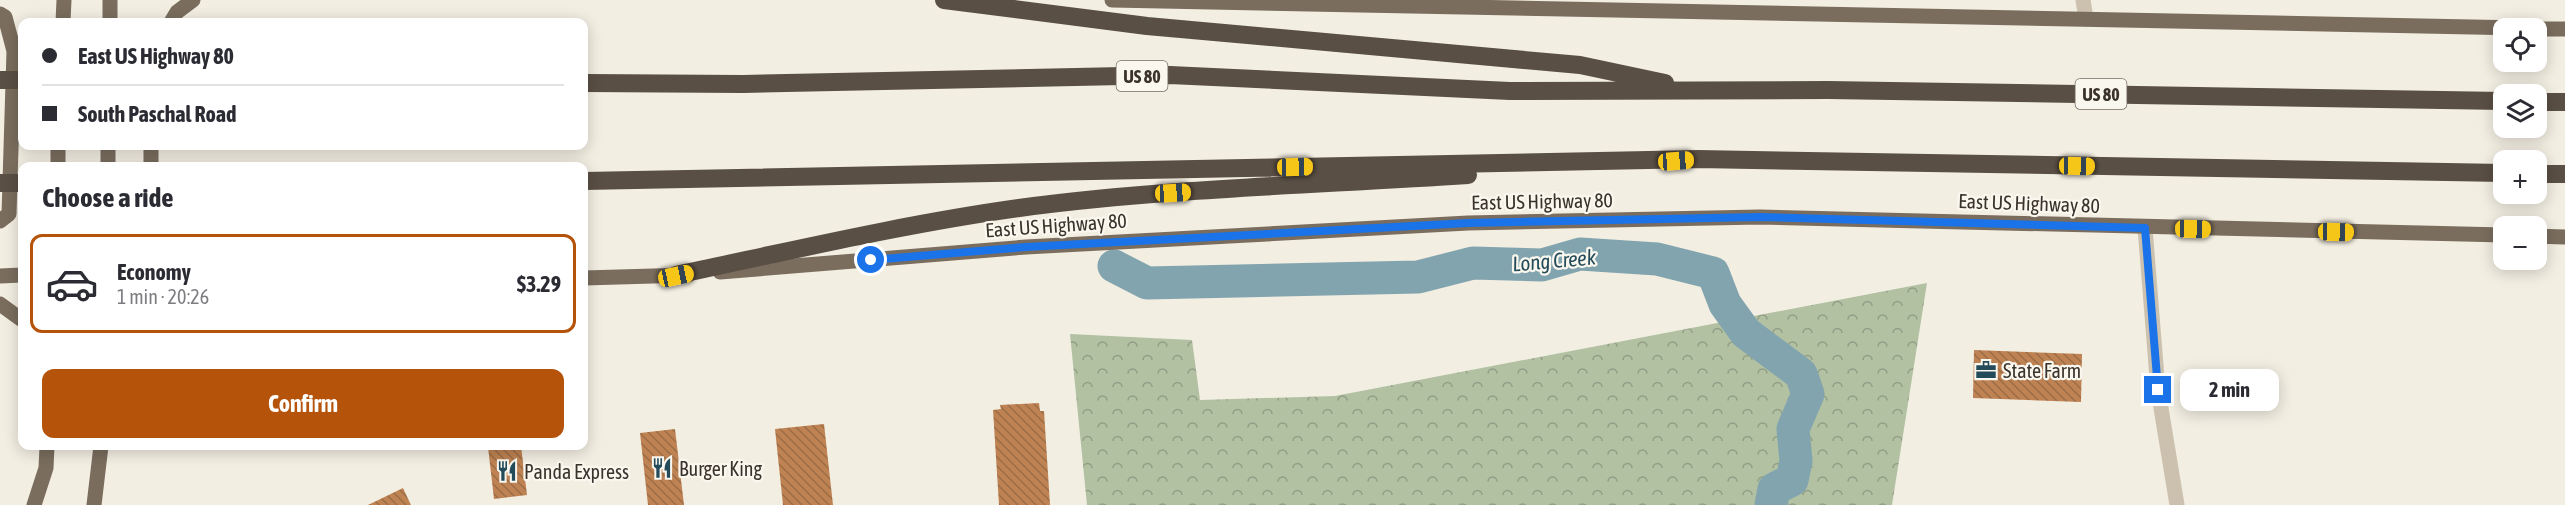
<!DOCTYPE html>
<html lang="en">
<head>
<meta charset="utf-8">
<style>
	:root { --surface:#fff; --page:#f7f7f7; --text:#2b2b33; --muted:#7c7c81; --line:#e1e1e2; --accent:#b45309 }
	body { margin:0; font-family:"Asap Condensed",sans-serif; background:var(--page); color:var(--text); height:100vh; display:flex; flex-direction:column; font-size:22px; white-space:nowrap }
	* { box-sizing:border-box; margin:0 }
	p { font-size:20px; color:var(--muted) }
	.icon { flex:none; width:33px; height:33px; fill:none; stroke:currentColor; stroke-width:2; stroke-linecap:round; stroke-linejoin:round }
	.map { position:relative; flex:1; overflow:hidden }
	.details { position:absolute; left:18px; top:162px; width:570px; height:288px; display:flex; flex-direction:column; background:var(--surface); border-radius:12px; box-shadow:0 3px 15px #0003 }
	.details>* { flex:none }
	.top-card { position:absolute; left:18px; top:18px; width:570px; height:132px; border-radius:12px; box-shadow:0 3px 15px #0003; display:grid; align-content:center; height:132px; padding:0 24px; background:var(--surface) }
	.buttons { position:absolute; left:2493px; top:18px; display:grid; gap:12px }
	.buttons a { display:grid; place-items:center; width:54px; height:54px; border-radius:12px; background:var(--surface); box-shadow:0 3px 15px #0003; font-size:30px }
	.end { position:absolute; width:27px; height:27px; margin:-14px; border:8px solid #1a73e8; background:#fff; box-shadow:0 0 0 3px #fff }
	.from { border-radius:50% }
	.bubble { position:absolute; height:42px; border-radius:12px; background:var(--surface); box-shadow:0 3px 15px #0003; font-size:20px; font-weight:700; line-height:42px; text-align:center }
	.car { position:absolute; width:18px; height:36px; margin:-18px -9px; border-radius:8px; box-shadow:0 0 4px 2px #0007; background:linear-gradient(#f5c518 24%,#345 0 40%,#f5c518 0 76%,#345 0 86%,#f5c518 0) }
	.top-card b { display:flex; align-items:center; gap:21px; height:57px; font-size:22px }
	.top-card b+b { border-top:2px solid var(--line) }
	.top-card i { width:15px; height:15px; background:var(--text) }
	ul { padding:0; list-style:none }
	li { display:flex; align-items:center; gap:18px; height:99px; margin:0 12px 9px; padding:0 12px; border:3px solid transparent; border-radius:12px }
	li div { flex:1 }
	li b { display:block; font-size:22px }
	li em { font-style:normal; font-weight:700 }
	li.current { border-color:var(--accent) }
	li>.icon { width:54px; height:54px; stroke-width:1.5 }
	h2 { padding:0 24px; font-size:27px; line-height:72px }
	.primary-button { display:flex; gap:12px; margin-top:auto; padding:12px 24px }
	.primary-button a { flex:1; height:69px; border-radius:12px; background:var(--accent); color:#fff; font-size:24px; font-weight:700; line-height:69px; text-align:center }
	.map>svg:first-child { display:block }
</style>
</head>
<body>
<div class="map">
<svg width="2565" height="505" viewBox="0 0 2565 505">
	<defs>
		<pattern id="forest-crowns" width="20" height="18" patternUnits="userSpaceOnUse" patternTransform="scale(1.5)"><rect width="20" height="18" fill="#b1c1a2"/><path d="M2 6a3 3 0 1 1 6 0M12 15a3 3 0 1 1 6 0" fill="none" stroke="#919d84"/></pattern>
		<pattern id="building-back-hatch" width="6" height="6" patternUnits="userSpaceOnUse" patternTransform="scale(1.5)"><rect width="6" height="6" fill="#bf8353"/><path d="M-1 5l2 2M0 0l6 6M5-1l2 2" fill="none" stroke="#9c6c45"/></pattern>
	</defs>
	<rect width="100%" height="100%" fill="#f3eee2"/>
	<!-- forest -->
	<path fill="url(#forest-crowns)" d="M1927,283L1892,505H1087L1070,334L1192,340L1200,400L1335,396Z"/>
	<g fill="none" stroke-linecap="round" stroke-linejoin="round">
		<!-- river -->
		<path stroke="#82a4ae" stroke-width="33" d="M1114,266L1147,283L1418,277L1473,263L1542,265L1580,254L1657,259L1713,273L1725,304L1746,333L1801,374L1808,394L1793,429L1796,461L1792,480L1774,489L1771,505"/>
	</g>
	<!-- building -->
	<path fill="url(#building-back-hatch)" d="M1974,350L2082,354L2081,402L1973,398Z
		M1039,403L1040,411H1044L1050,505H999L993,410L1001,409L1000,405Z
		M824,424L833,505H783L775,429Z
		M675,429L684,505H648L640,433Z
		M503,446H521L527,495L494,499L488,447Z
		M403,488L411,505H368Z"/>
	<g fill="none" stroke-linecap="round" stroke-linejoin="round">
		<!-- minor -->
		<path stroke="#cbc1ae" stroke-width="15" d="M2083,0L2086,19
			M2145,228L2158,390L2177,505"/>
		<!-- major -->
		<path stroke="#7a6d5e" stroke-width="15" d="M1112,0L2522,28
			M0,14L5,17L14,51L9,214L0,221
			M63,22L64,0
			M110,22V0
			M171,22L177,12L193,0
			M2536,29H2565
			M58,166V146
			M108,166V146
			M151,166V146
			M2536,236L2565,237
			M720,272L1026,247L1468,223L1760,217L2504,235
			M0,276L22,275
			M584,278L688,275
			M0,304L22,320
			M34,505L46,468L47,446
			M94,505L101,446"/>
		<!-- highway -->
		<path stroke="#5a4f44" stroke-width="18" d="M944,0L1147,26L1580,65L1665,83
			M584,83L743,84L1170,75L1510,91L1828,90L2504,101
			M2536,102H2565
			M2536,174H2565
			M584,181L1698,159L2504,173
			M676,275C790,251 904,224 1019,208C1168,188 1318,185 1468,175"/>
		<!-- highway-bridge -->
		<path stroke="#5a4f44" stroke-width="18" d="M0,80H22
			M0,183H22"/>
	</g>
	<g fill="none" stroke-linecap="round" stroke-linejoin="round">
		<!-- route -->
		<path stroke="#1a73e8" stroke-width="8" d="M871,260L1026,247L1468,223L1760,217L2145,228L2158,390"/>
	</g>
	<!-- icons -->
	<defs>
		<g id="office-bare" transform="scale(1.62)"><path d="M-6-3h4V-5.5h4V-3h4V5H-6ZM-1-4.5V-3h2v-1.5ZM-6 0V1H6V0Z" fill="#234b59" stroke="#faf7ef" stroke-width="2.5" paint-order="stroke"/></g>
		<g id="restaurant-bare" transform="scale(1.62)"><path d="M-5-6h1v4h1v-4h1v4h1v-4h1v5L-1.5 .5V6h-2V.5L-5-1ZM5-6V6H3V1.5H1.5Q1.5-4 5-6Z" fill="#234b59" stroke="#faf7ef" stroke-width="2.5" paint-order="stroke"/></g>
	</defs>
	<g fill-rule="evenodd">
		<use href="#office-bare" x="1986" y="370"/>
		<use href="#restaurant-bare" x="662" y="468"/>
		<use href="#restaurant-bare" x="507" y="471"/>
	</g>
	<g text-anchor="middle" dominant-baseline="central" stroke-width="4.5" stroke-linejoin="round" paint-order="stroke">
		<!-- shield labels -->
		<g fill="#faf7ef" stroke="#746e66" stroke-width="1.5">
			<rect x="1116.5" y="61" width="51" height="30" rx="4.5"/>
			<rect x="2075.5" y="79" width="51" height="30" rx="4.5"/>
		</g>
		<g font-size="18" font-weight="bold" fill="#3a332c">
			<text x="1142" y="76">US 80</text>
			<text x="2101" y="94">US 80</text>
		</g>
		<!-- street labels -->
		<g font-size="20" fill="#3a332c" stroke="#faf7ef">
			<text transform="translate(1542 201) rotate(-1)">East US Highway 80</text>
			<text transform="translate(2029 203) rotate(2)">East US Highway 80</text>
			<text transform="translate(1056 225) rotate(-4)">East US Highway 80</text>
		</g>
		<!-- poi labels -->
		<g font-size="20" fill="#3a332c" stroke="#faf7ef" text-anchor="start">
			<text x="2003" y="370">State Farm</text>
			<text x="679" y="468">Burger King</text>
			<text x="524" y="471">Panda Express</text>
		</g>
		<!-- water labels -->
		<g font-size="21" font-style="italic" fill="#234b59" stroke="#faf7ef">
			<text transform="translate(1554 260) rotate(-5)">Long Creek</text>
		</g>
	</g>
</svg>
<div class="buttons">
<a><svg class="icon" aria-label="locate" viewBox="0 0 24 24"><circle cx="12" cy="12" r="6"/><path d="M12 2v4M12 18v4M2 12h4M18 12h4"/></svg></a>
<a><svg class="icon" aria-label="layers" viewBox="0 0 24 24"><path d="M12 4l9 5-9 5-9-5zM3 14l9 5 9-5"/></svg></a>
<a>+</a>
<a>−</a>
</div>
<i class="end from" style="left:871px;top:260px"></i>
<i class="end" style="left:2158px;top:390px"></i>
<div class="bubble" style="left:2180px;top:369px;width:99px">2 min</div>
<i class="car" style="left:1676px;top:161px;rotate:86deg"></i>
<i class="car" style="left:2077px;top:166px;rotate:91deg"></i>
<i class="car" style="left:1295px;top:167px;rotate:89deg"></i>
<i class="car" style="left:1173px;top:193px;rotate:87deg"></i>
<i class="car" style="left:2193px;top:229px;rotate:91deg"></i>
<i class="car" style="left:2336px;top:232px;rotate:91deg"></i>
<i class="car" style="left:676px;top:276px;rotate:78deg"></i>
<div class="top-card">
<b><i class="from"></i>East US Highway 80</b>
<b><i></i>South Paschal Road</b>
</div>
<section class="details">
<h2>Choose a ride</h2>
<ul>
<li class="current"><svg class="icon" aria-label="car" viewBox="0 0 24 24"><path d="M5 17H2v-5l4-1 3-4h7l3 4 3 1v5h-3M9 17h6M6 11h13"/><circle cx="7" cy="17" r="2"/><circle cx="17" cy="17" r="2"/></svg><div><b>Economy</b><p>1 min · 20:26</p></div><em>$3.29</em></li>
</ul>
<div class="primary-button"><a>Confirm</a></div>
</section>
</div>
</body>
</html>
